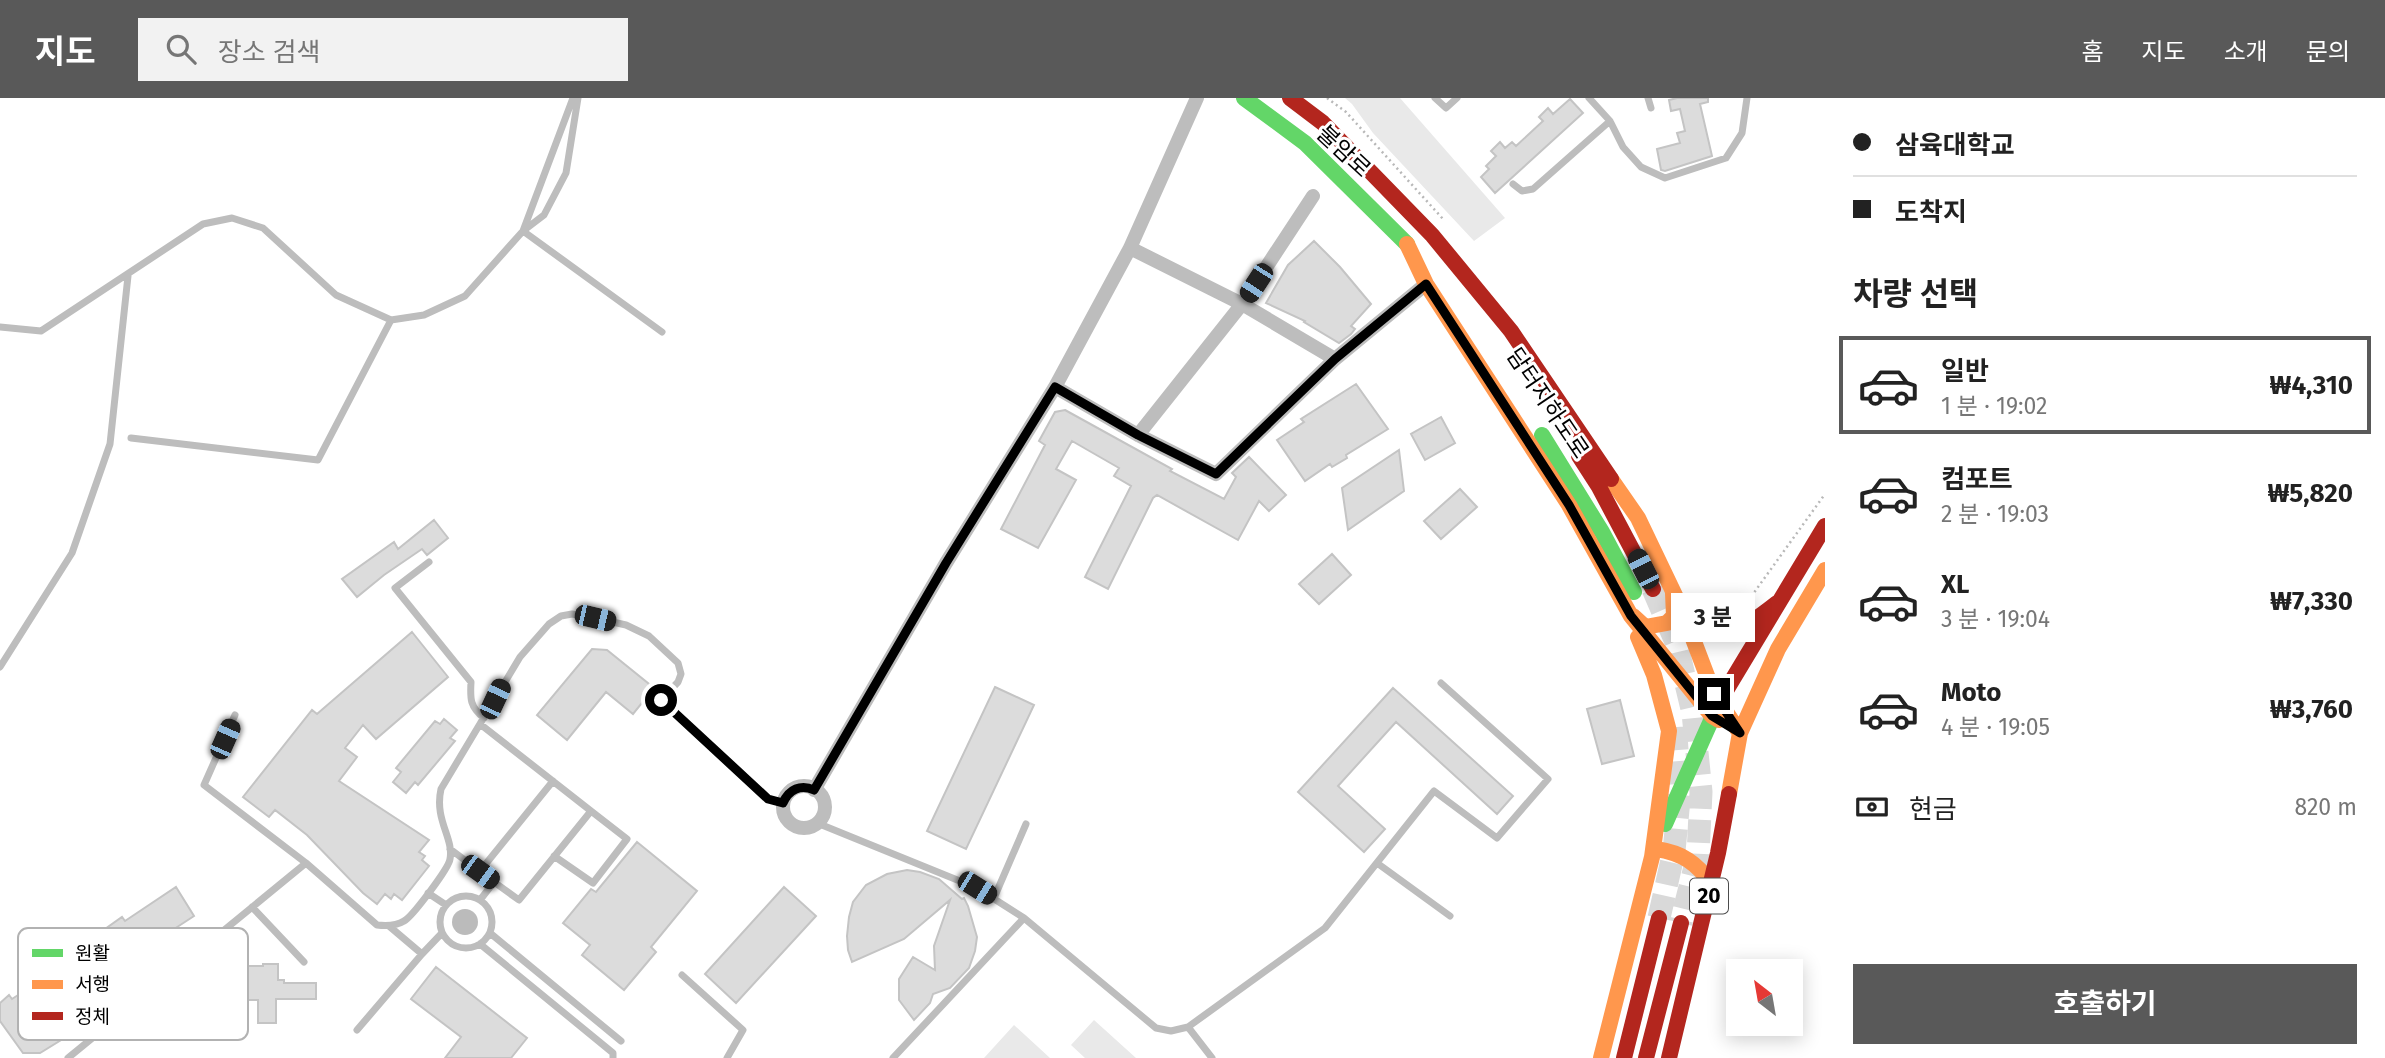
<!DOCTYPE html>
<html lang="ko">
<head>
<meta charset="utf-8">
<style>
	:root { --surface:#fff; --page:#f2f2f2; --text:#222; --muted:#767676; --line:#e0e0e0; --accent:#595959 }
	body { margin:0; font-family:"Fira Sans","Noto Sans KR",sans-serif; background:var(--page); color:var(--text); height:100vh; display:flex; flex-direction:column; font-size:26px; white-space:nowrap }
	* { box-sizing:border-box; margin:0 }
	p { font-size:23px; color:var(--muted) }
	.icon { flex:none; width:38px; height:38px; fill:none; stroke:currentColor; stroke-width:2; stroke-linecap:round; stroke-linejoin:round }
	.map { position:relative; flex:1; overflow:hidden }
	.panel { display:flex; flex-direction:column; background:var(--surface); width:560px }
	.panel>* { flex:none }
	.banner { display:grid; align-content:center; height:154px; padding:0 28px; background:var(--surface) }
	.needle { width:46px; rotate:329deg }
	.controls { position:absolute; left:1726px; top:861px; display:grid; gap:14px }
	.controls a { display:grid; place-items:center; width:77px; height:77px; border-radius:0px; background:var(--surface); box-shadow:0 4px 18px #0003; font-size:35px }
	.end { position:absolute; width:32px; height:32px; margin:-16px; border:9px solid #000; background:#fff; box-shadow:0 0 0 4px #fff }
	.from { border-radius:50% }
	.bubble { position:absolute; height:49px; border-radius:0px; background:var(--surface); box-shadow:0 4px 18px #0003; font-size:23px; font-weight:700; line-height:49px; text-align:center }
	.car { position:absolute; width:21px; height:42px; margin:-21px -10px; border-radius:9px; box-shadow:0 0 5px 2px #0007; background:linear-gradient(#222 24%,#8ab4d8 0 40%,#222 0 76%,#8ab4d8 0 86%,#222 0) }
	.banner b { display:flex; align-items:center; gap:24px; height:66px; font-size:26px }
	.banner b+b { border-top:2px solid var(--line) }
	.banner i { width:18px; height:18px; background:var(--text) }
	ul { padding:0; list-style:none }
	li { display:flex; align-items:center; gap:21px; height:98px; margin:0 14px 10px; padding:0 14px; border:4px solid transparent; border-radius:0px }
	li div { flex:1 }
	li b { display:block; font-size:26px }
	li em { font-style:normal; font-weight:700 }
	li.on { border-color:var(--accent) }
	li>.icon { width:63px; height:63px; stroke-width:1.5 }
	h2 { padding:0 28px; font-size:32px; line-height:84px }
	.pay { display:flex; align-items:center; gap:18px; height:77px; padding:0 28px; font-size:26px }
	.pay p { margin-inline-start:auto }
	.button { display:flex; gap:14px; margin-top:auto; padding:14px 28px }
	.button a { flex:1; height:80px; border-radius:0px; background:var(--accent); color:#fff; font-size:28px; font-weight:700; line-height:80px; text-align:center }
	header { display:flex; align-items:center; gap:42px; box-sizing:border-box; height:98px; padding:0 35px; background:var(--accent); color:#fff }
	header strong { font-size:33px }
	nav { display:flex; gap:38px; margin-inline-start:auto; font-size:24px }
	.search { width:490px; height:63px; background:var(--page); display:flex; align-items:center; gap:18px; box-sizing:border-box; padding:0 24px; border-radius:0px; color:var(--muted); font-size:26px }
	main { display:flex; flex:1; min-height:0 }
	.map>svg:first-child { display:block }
</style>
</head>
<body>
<header>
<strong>지도</strong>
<div class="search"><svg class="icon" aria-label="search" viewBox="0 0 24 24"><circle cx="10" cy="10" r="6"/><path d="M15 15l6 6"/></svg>장소 검색</div>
<nav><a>홈</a><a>지도</a><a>소개</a><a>문의</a></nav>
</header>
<main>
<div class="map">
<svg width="1825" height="960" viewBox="0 0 1825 960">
	<rect width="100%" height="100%" fill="#fff"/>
	<!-- green -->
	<path fill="#e9e9e9" d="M1345,0H1400L1505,120L1474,143L1373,35L1352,6Z
		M1094,922L1136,960H1085L1071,947Z
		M1014,927L1050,960H984Z"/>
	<!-- water -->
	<path fill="#bbb" d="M452 824a13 13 0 1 1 26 0a13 13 0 1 1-26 0Z"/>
	<!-- building -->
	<path fill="#dcdcdc" stroke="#c4c4c4" stroke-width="2" d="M1677,0H1708V4L1700,6L1712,58L1665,73L1661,72L1657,51L1680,45L1677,35L1685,33L1680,11L1671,13L1669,2Z
		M1570,1L1583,15L1495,95L1481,79L1489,71L1486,68L1496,58L1491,53L1500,44L1505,50L1512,44L1516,48L1543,23L1539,19L1548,10L1553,16Z
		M1314,143L1340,169L1371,206L1351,228L1355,231L1351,236L1339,245L1304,224L1305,223L1266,205L1288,167Z
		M1356,286L1388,331L1346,357L1347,360L1332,369L1330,366L1305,383L1277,342L1304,324L1301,321Z
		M1065,312L1172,371L1170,373L1224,401L1236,379L1232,375L1249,359L1286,397L1269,413L1259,403L1238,442L1157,397L1153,400L1108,491L1085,479L1131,388L1114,378L1119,370L1072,343L1056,371L1076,382L1038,450L1001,431L1045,347L1039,343L1055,314Z
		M1441,319L1455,345L1425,362L1411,336Z
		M1399,352L1404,393L1348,432L1342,390Z
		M1460,391L1477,409L1441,441L1424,423Z
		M434,422L448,440L427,457L422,451L384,477L357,499L342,481L394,444L398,451Z
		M1332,456L1351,477L1319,506L1299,486Z
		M412,534L448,579L376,641L363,627L345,650L357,659L339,683L429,742L419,754L425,758L422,762L429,768L402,802L394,796L391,801L385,796L377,806L363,795L307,737L275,712L269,719L243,699L312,612L317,616Z
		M592,551L607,552L654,590L633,616L606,594L567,642L537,617Z
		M995,589L1034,607L966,751L927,733Z
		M1393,590L1513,698L1497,716L1396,624L1338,688L1385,731L1364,754L1298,694Z
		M1620,602L1634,658L1602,666L1587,611Z
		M444,621L457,632L450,640L455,643L418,687L415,684L406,695L393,684L401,674L396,670L435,623L440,626Z
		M637,744L697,793L651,849L656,854L624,892L582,857L590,847L563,825L591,791L596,794Z
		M907,772L920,774L939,781L962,801L964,800L968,808L977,839L975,853L969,870L950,890L933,896L930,905L914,922L899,902V881L913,859L935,872L934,848L950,802L904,841L852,864L848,852L847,838L849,819L853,804L866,787L887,776Z
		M176,789L194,818L61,905L79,931L40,955H23L0,923V905L9,897L12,901L61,869L59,866L107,834L105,831L122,819L125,823Z
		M784,789L816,818L736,905L705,876Z
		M263,866H278V882H284V885H316V901H276V925H258V902H221V868H263Z
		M436,869L527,940L511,960H445L461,939L411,901Z"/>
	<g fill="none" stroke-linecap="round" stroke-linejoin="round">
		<!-- primary-tunnel -->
		<path stroke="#d9d9d9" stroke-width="23" stroke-dasharray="23 11" stroke-linecap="butt" d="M1653,491L1676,544L1693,615L1701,694L1698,757L1681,825
			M1659,820L1674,753L1680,691L1675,625"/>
		<!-- path -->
		<path stroke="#b8b8b8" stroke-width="2.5" stroke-dasharray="2 3.5" stroke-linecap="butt" d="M1327,0L1346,14L1443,121
			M1748,503L1825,396"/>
		<!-- lane -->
		<path stroke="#bdbdbd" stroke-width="7" d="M1435,0L1446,10L1457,0
			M1589,0L1610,23L1623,49L1641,69L1665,80L1726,60L1742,35L1747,0
			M1648,0L1651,10
			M1513,86L1522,93L1533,91L1610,23
			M523,133L662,234
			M523,133L573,0
			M0,229L41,233L203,126L232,120L263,130L336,197L391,222L424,217L465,198L523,133L544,117L566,75L578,0
			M131,340L318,362L391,222
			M429,464L395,490L471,584C470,601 470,609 484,620
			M0,569L72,455L110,346L128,178
			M235,617L204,687L306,765
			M480,626L591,713L519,802L494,784
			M817,725L977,790L1024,820L893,960
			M450,751L494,784L480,802
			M554,758L593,785L627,741L591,713
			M1377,765L1450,818
			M480,773L553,683
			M428,795L446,807
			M440 824a26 26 0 1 1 52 0a26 26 0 1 1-52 0Z
			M994,800L1026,726
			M252,809L304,864
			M1024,820L1156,930L1171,933L1188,929L1325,830L1434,693L1497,740L1548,681L1441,585
			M389,828L422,856L442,835
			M490,835L621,943
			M480,846L613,955V960
			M682,877L743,932L727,960
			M1188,929L1212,960
			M357,932L422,856
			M68,960L306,765L377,827C386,828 396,828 404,823C412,819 449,770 450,761C454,740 434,722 441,691L520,559L549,526L561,518L572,516L595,520L626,527L649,538L678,565L681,576L678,584L661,602L768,701L784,705"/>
		<!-- street -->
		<path stroke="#bdbdbd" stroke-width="14" d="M1130,150L1242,206L1335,261
			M1055,289L1138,337L1216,376L1335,261L1426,186
			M1138,337L1242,206L1313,98
			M783 709a21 21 0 1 1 42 0a21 21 0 1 1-42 0Z
			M814,692L946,465L1055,289L1130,150L1197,0"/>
		<!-- fast -->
		<path stroke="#63d668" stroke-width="16" d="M1244,0L1305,45L1407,146
			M1542,337L1602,434L1634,494
			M1665,726L1718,607"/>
		<!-- slow -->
		<path stroke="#ff974d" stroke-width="16" d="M1407,146L1426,186L1569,407L1631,518L1712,618L1719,622
			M1611,381L1638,420L1682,512L1714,596L1740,635L1729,696
			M1633,518L1645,529L1667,525L1674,518L1673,495
			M1740,635L1778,551L1825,472
			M1656,751C1683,755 1696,765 1712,786
			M1601,960L1652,759L1669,633L1654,577L1638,539"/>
		<!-- jam -->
		<path stroke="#b3261e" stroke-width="16" d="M1290,0L1323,25L1432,137
			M1432,137L1511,233L1611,381
			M1579,358L1599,389L1653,491
			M1684,513C1719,548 1743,532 1777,505
			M1719,604L1825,428
			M1624,960L1659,820
			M1646,960L1681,825
			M1669,960L1718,755L1729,696"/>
	</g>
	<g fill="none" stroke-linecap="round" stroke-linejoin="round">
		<!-- route -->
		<path stroke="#000" stroke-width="9" d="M661,602L768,701L783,705C789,691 801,686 814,692L946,465L1055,289L1138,337L1216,376L1335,261L1426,186L1569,407L1631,518L1712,618L1740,635L1714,596"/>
	</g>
	<g text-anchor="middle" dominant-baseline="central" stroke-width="6" stroke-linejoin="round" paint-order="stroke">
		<!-- shield labels -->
		<rect fill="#fff" stroke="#4c4c4c" stroke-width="2" x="1690" y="780.5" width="38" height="35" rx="5"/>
		<g font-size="21" font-weight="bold" fill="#000">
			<text x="1709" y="798">20</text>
		</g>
		<!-- street labels -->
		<g font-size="23" fill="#000" stroke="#fff">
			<text transform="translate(1344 53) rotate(43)">불암로</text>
			<text transform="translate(1548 305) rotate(56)">담터지하도로</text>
		</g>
	</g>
	<!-- legend -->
	<rect x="18" y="830" width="230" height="112" rx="10" fill="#fff" stroke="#b2b2b2" stroke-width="2"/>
	<rect x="32" y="851" width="31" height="8" fill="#63d668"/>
	<rect x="32" y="882" width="31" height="9" fill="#ff974d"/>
	<rect x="32" y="914" width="31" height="8" fill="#b3261e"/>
	<g font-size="19" fill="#000">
		<text x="75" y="862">원활</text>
		<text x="75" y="893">서행</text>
		<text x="75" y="925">정체</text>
	</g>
</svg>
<div class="controls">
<a><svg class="needle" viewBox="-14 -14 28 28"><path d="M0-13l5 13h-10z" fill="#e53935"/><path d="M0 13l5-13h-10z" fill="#767676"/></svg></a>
</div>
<i class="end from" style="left:661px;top:602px"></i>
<i class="end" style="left:1714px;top:596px"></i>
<div class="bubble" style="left:1671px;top:495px;width:84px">3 분</div>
<i class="car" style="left:1256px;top:185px;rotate:213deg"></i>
<i class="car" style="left:1643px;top:471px;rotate:333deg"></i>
<i class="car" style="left:595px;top:520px;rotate:103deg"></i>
<i class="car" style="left:495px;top:601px;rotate:25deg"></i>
<i class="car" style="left:225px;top:641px;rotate:24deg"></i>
<i class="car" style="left:480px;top:774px;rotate:126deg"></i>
<i class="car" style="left:977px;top:790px;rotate:122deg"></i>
</div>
<section class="panel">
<div class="banner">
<b><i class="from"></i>삼육대학교</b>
<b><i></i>도착지</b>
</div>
<h2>차량 선택</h2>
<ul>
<li class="on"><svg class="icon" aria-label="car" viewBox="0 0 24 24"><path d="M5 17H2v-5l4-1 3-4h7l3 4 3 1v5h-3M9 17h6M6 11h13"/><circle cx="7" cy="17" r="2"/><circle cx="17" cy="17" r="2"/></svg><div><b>일반</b><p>1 분 · 19:02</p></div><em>₩4,310</em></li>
<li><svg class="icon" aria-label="car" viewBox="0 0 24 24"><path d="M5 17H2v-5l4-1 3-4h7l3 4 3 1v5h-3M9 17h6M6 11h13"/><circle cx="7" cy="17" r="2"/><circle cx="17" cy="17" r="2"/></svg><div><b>컴포트</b><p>2 분 · 19:03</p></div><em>₩5,820</em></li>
<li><svg class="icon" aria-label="car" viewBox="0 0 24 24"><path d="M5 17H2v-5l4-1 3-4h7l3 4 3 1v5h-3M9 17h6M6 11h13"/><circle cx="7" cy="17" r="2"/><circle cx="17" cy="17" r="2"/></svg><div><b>XL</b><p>3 분 · 19:04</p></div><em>₩7,330</em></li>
<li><svg class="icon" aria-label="car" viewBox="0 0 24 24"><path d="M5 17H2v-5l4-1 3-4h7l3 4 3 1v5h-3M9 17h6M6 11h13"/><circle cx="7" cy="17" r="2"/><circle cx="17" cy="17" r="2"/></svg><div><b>Moto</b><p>4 분 · 19:05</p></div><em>₩3,760</em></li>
</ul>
<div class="pay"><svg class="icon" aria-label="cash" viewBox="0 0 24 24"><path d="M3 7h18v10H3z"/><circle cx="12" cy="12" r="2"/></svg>현금<p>820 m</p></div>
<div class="button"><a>호출하기</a></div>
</section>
</main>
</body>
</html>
